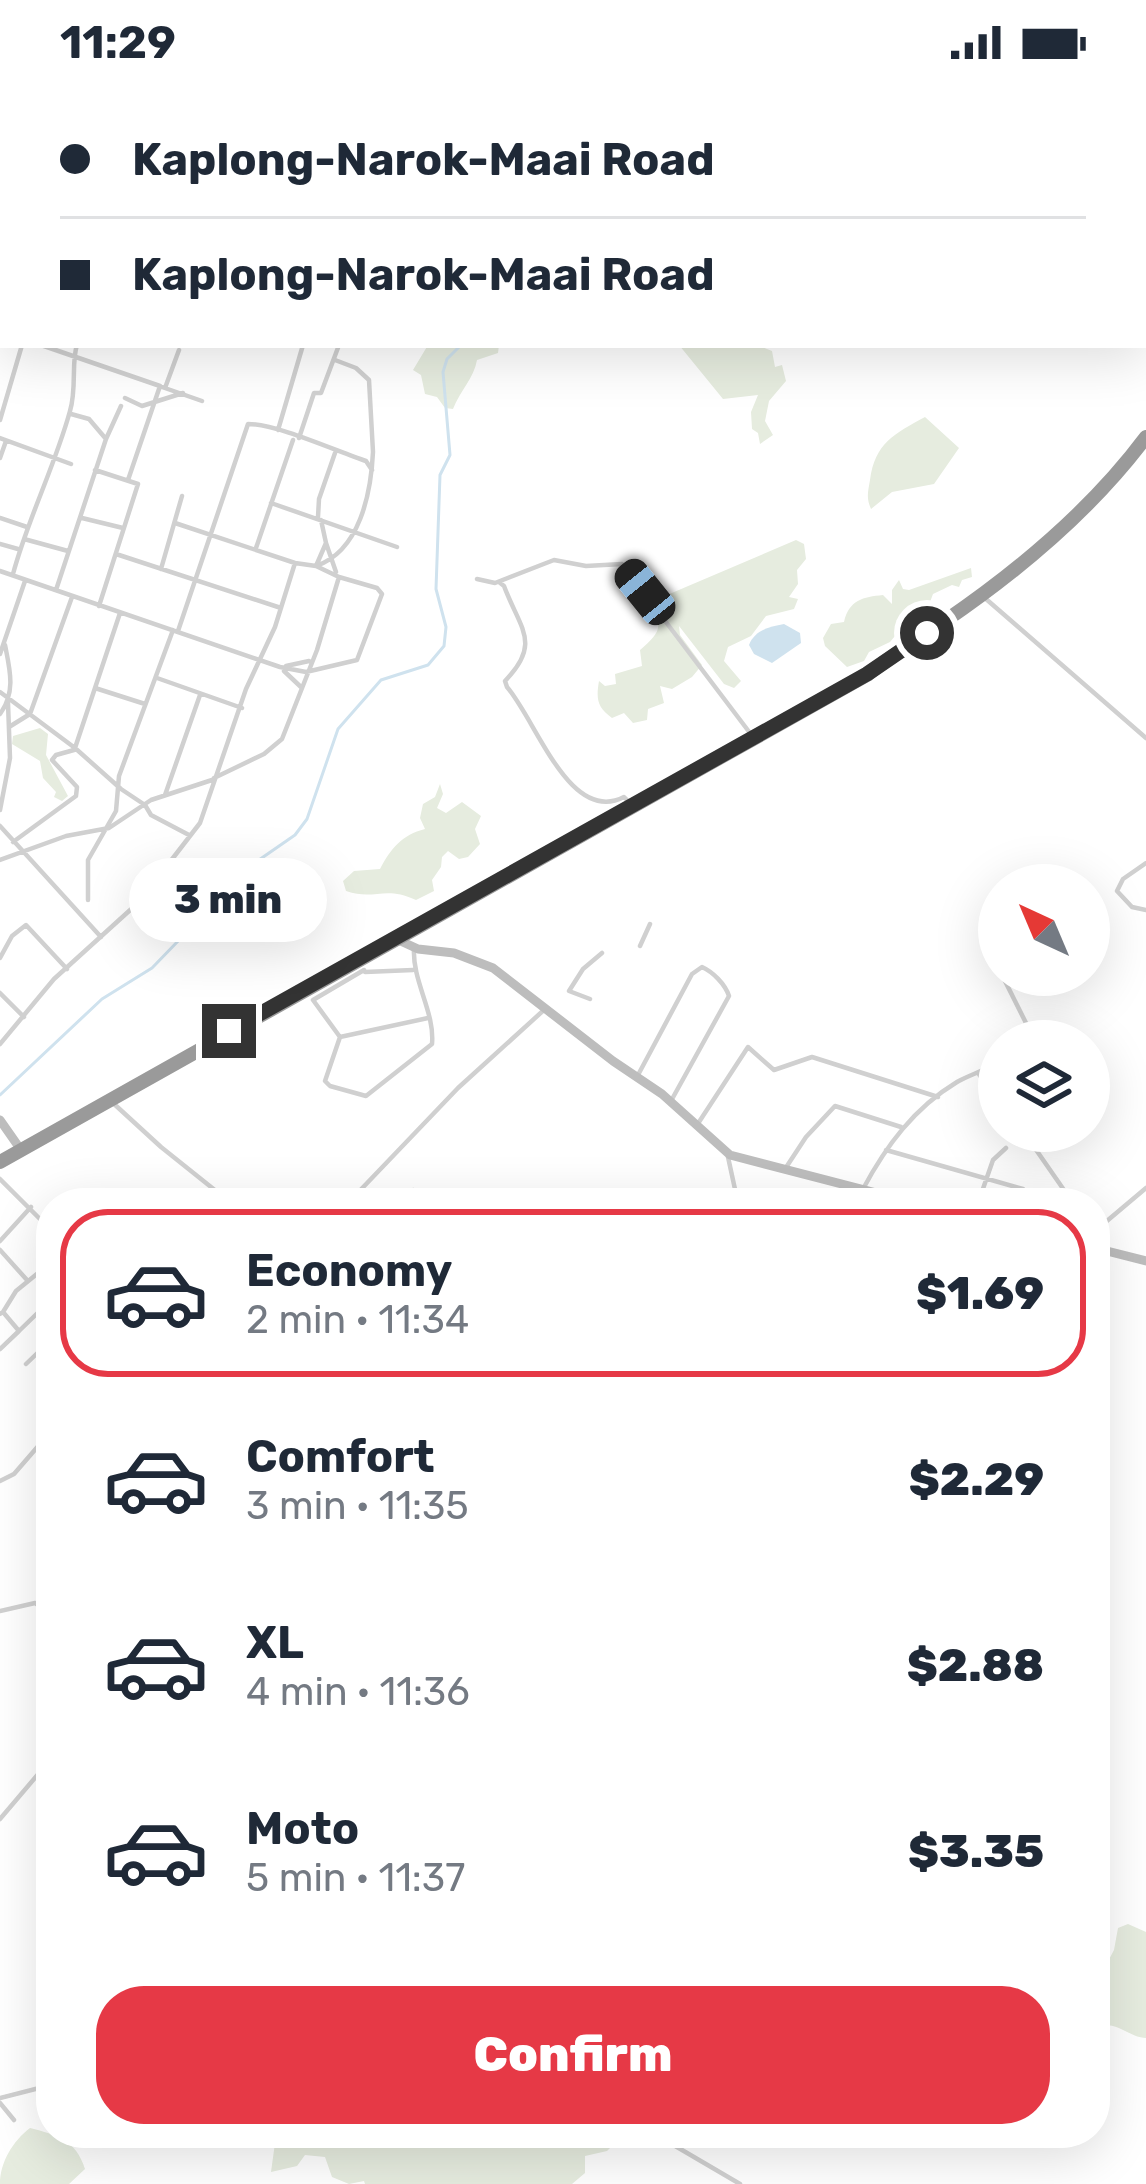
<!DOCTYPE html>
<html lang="en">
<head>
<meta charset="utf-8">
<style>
	:root { --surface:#fff; --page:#f6f6f7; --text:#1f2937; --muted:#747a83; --line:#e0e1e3; --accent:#e63946 }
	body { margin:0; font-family:Rubik,sans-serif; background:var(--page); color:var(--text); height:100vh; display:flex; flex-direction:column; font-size:45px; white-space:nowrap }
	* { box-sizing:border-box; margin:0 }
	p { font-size:39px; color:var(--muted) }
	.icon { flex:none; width:66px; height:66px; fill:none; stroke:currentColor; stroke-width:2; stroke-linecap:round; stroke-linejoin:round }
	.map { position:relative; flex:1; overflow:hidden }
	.details { position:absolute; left:36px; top:1104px; width:1074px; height:960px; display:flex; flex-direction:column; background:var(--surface); border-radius:48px; box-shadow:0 12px 48px #0002 }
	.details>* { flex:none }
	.banner { position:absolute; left:0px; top:0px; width:1146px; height:264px; box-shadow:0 12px 48px #0002; display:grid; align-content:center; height:264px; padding:0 60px; background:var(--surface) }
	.needle { width:78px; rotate:316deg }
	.fabs { position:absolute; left:978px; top:780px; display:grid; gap:24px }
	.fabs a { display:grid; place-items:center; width:132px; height:132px; border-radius:50%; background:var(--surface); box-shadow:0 12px 48px #0002; font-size:60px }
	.end { position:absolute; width:54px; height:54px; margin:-27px; border:15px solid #333; background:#fff; box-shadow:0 0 0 6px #fff }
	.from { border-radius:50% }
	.bubble { position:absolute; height:84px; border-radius:42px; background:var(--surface); box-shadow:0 12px 48px #0002; font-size:39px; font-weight:800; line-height:84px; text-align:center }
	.car { position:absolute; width:36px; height:72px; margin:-36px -18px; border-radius:15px; box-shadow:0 0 9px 3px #0007; background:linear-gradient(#222 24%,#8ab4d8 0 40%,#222 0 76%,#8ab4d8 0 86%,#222 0) }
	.banner b { display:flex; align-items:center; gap:42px; height:114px; font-size:45px }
	.banner b+b { border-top:3px solid var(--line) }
	.banner i { width:30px; height:30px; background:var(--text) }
	ul { padding:21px 0 0; list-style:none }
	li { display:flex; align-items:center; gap:36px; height:168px; margin:0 24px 18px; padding:0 36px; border:6px solid transparent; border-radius:48px }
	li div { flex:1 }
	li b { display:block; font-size:45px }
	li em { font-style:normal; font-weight:800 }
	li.active { border-color:var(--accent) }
	li>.icon { width:108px; height:108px; stroke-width:1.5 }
	.action { display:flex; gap:24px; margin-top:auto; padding:24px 60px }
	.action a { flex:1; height:138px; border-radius:48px; background:var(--accent); color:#fff; font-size:48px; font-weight:800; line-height:138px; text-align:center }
	.status { display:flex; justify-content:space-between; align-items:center; height:84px; padding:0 60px; background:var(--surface); direction:ltr }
	.status svg { height:33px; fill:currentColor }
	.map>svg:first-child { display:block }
</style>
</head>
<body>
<div class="status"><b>11:29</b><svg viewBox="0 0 49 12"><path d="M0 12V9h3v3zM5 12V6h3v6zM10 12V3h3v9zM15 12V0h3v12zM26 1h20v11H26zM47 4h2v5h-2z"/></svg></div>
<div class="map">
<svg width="1146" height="2100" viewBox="0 0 1146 2100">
	<rect width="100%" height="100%" fill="#fff"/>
	<!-- green -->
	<path fill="#e6ecdf" d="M428,261H499L498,269L477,276C474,294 460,307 453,325L445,324L437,313L425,310L421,291L413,286Z
		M679,261H757L772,267L775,283L782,281L786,297L769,317L765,337L773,351L760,360L758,349L752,345L751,328L758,311L723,315Z
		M925,333L959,364L934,400L892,408L871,425C866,414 868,408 870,396C875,359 894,350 925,333Z
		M796,456L804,460L806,475L797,486L798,500L789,513L798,515L794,525L766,532L751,552L728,563L724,577L741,597L734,604L724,600L679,542L680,551L702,581L692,593L672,605L660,602L664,619L648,625L647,636L633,639L624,629L612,634C597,623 596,615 599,597L605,602L616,600L615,590L642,582L640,566C672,539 650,542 660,514Z
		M971,484L972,493L962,496L959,503L952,501L933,510L926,529L900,546L890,558L869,568L864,577L847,583L825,562L823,554L831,540L844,538C849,516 863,513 883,511L892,520V506L899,496L903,505L909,506Z
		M40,644L48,650L46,671L68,712L62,717L54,713L56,708L43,694L40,677L12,660L13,652Z
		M440,700L443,710L437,724L446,729L462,718L481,732L475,745L480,760L468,773L459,775L448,767L442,773L441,783L432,796L434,807L416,816C384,801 375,817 346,807L343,797L354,787L380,785C391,764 402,751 425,745L420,734L423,720L435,713Z
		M1128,1840L1146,1848V1954C1129,1953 1121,1940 1102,1941C1100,1931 1103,1926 1103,1916C1102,1903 1095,1895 1095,1883H1105L1114,1866L1118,1844Z
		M30,2044C57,2051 76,2056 85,2085L69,2100H0C0,2078 13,2057 30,2044Z
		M272,2049H623L624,2050L607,2067L585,2072V2089L572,2100H365L364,2097L349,2100L332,2093L325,2073L305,2071L297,2082L271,2088L275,2059Z"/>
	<!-- water -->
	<path fill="#cfe2ee" d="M784,540L800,549L801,559L772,579L754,570L749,561C755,546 769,543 784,540Z"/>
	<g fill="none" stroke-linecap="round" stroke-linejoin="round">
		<!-- stream -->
		<path stroke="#cfe2ee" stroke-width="3" d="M558,3L559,0
			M0,1011L102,915L152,884L181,854L198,818L295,751L307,735L338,645L381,596L428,581L444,562L446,543L436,505L440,391L450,371L443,288L447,275L461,261"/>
		<!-- street -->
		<path stroke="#d0d0d0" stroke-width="4.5" d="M0,7H3
			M0,118L3,123
			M0,146L3,132
			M0,153L3,154
			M0,204L3,195
			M0,248L3,249
			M41,261L160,302L128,396
			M335,276L356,284L369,296L373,368
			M162,303L202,317
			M165,304L179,266
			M125,314L142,322L183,309
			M0,336L22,261
			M278,346L303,261
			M0,354L71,380
			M299,354L314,309H321L339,261
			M106,355L121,322
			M0,374L6,357
			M95,386L138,400L99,522
			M271,419L397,463
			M318,433L319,415L335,369
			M0,434L27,443
			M82,434L123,444
			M175,439L295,479L316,482L339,493L317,566L282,655L264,670L214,694
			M24,455L68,467
			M326,459L336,488
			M0,460L18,465
			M256,464L293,356
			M116,470L281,524
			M316,482C360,467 371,409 373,368
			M316,482L326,459L321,436
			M161,485L182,412
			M0,487L280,583L306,588L357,576L382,510L377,504L339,493
			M13,490C28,434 55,382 70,327C77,304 71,278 77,261
			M477,495L495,499L554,476L586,482L622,480L753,653
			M499,498L504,502C520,545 542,559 505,597L507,603C537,638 570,741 624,713L632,721
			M56,506L106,355L89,335L71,330
			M986,515L1146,654
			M178,547L248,340C277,340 336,367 366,377L372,386
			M0,570L25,497
			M286,582L309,577
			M284,587L302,604
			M157,594L242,624
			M95,604L145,620
			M0,608L75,664L121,705L145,721L151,731L189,751
			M0,630C16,608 10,586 5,561
			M9,643L30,630L72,513
			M75,664L120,529
			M165,711L200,611
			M0,726L10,674L8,619
			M0,742L101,853
			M13,758L76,712L77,703L52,676L56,671L74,666
			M0,776L66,752L109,744L151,716L212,696
			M1146,779L1123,795L1117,807L1132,823L1146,826
			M88,816V776L116,727L119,692L173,546
			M640,862L650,840
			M0,874L12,852L26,841L67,885
			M365,888L413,886
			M1002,891L1028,943L1021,957
			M0,909L24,933
			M590,915L569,907L583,885L602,869
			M340,953L325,997L330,1002L366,1012L432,960C435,928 412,897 414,864
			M340,953L313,916L364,886
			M340,953L428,934
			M0,960L54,895L139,818L200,739L246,605L275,543L295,479
			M979,990L999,1023
			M638,991L692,890L702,883C713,888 725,900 729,912L671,1017
			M113,1019L161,1063L231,1119
			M699,1038L748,963L774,986L812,973L938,1013
			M1023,1047L1073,1119
			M886,1066L1023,1105
			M728,1073L738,1119
			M785,1085L806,1053L835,1022L901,1043
			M0,1095L51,1146
			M863,1105C886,1062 914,1024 957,998C971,990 985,987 999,977
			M348,1119L458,1004L545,925
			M383,1119L413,1106
			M978,1119L993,1076L1006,1064
			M1095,1147L1146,1104
			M0,1157L31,1123
			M0,1166L27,1196
			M3,1228L16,1207L43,1185
			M0,1230L3,1228L19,1247L51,1216
			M0,1265L19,1247
			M26,1280L51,1256
			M0,1397L14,1390L40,1360L51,1361
			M0,1527L35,1519L51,1529
			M0,1735L51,1675
			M0,2014L51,2001
			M0,2019L14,2036
			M653,2049L740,2100"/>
		<!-- secondary -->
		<path stroke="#bdbdbd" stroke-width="9" d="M394,854L418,865L454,869L493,884L613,977L662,1010L730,1071L915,1119
			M0,1036L21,1066
			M1095,1164L1146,1177"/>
		<!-- highway -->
		<path stroke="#9a9a9a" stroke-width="14" d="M0,1078L867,591C892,571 919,555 945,537C1018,487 1093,424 1146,353"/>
	</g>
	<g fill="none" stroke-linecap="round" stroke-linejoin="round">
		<!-- route -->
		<path stroke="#333" stroke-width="15" d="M229,947L867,590L927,549"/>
	</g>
</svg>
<div class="fabs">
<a><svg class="needle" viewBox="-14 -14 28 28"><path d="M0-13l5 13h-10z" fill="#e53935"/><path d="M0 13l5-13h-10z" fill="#747a83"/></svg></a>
<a><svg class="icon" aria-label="layers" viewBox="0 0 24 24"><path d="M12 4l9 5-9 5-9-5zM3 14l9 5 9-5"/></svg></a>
</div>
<i class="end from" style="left:927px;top:549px"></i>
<i class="end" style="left:229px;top:947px"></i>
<div class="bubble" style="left:129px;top:774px;width:198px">3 min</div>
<i class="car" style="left:645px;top:508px;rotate:321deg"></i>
<div class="banner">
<b><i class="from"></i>Kaplong-Narok-Maai Road</b>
<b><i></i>Kaplong-Narok-Maai Road</b>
</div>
<section class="details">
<ul>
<li class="active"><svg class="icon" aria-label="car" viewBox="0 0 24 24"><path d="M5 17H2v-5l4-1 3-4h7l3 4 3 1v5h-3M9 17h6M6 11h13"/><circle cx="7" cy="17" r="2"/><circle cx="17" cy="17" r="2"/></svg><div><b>Economy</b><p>2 min · 11:34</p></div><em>$1.69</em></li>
<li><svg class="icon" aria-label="car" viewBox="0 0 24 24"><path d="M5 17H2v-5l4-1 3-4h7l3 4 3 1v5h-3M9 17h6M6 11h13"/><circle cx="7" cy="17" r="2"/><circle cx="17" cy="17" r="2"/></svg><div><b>Comfort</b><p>3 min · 11:35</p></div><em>$2.29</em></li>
<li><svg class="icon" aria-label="car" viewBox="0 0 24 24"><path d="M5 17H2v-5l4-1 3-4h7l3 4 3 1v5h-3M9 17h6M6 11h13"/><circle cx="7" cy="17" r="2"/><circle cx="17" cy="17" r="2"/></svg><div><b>XL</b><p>4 min · 11:36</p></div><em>$2.88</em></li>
<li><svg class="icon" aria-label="car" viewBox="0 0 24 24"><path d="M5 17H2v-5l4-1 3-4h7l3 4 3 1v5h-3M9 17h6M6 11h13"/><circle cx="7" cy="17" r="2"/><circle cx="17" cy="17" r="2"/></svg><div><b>Moto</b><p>5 min · 11:37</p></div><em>$3.35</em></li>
</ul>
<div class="action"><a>Confirm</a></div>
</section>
</div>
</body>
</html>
